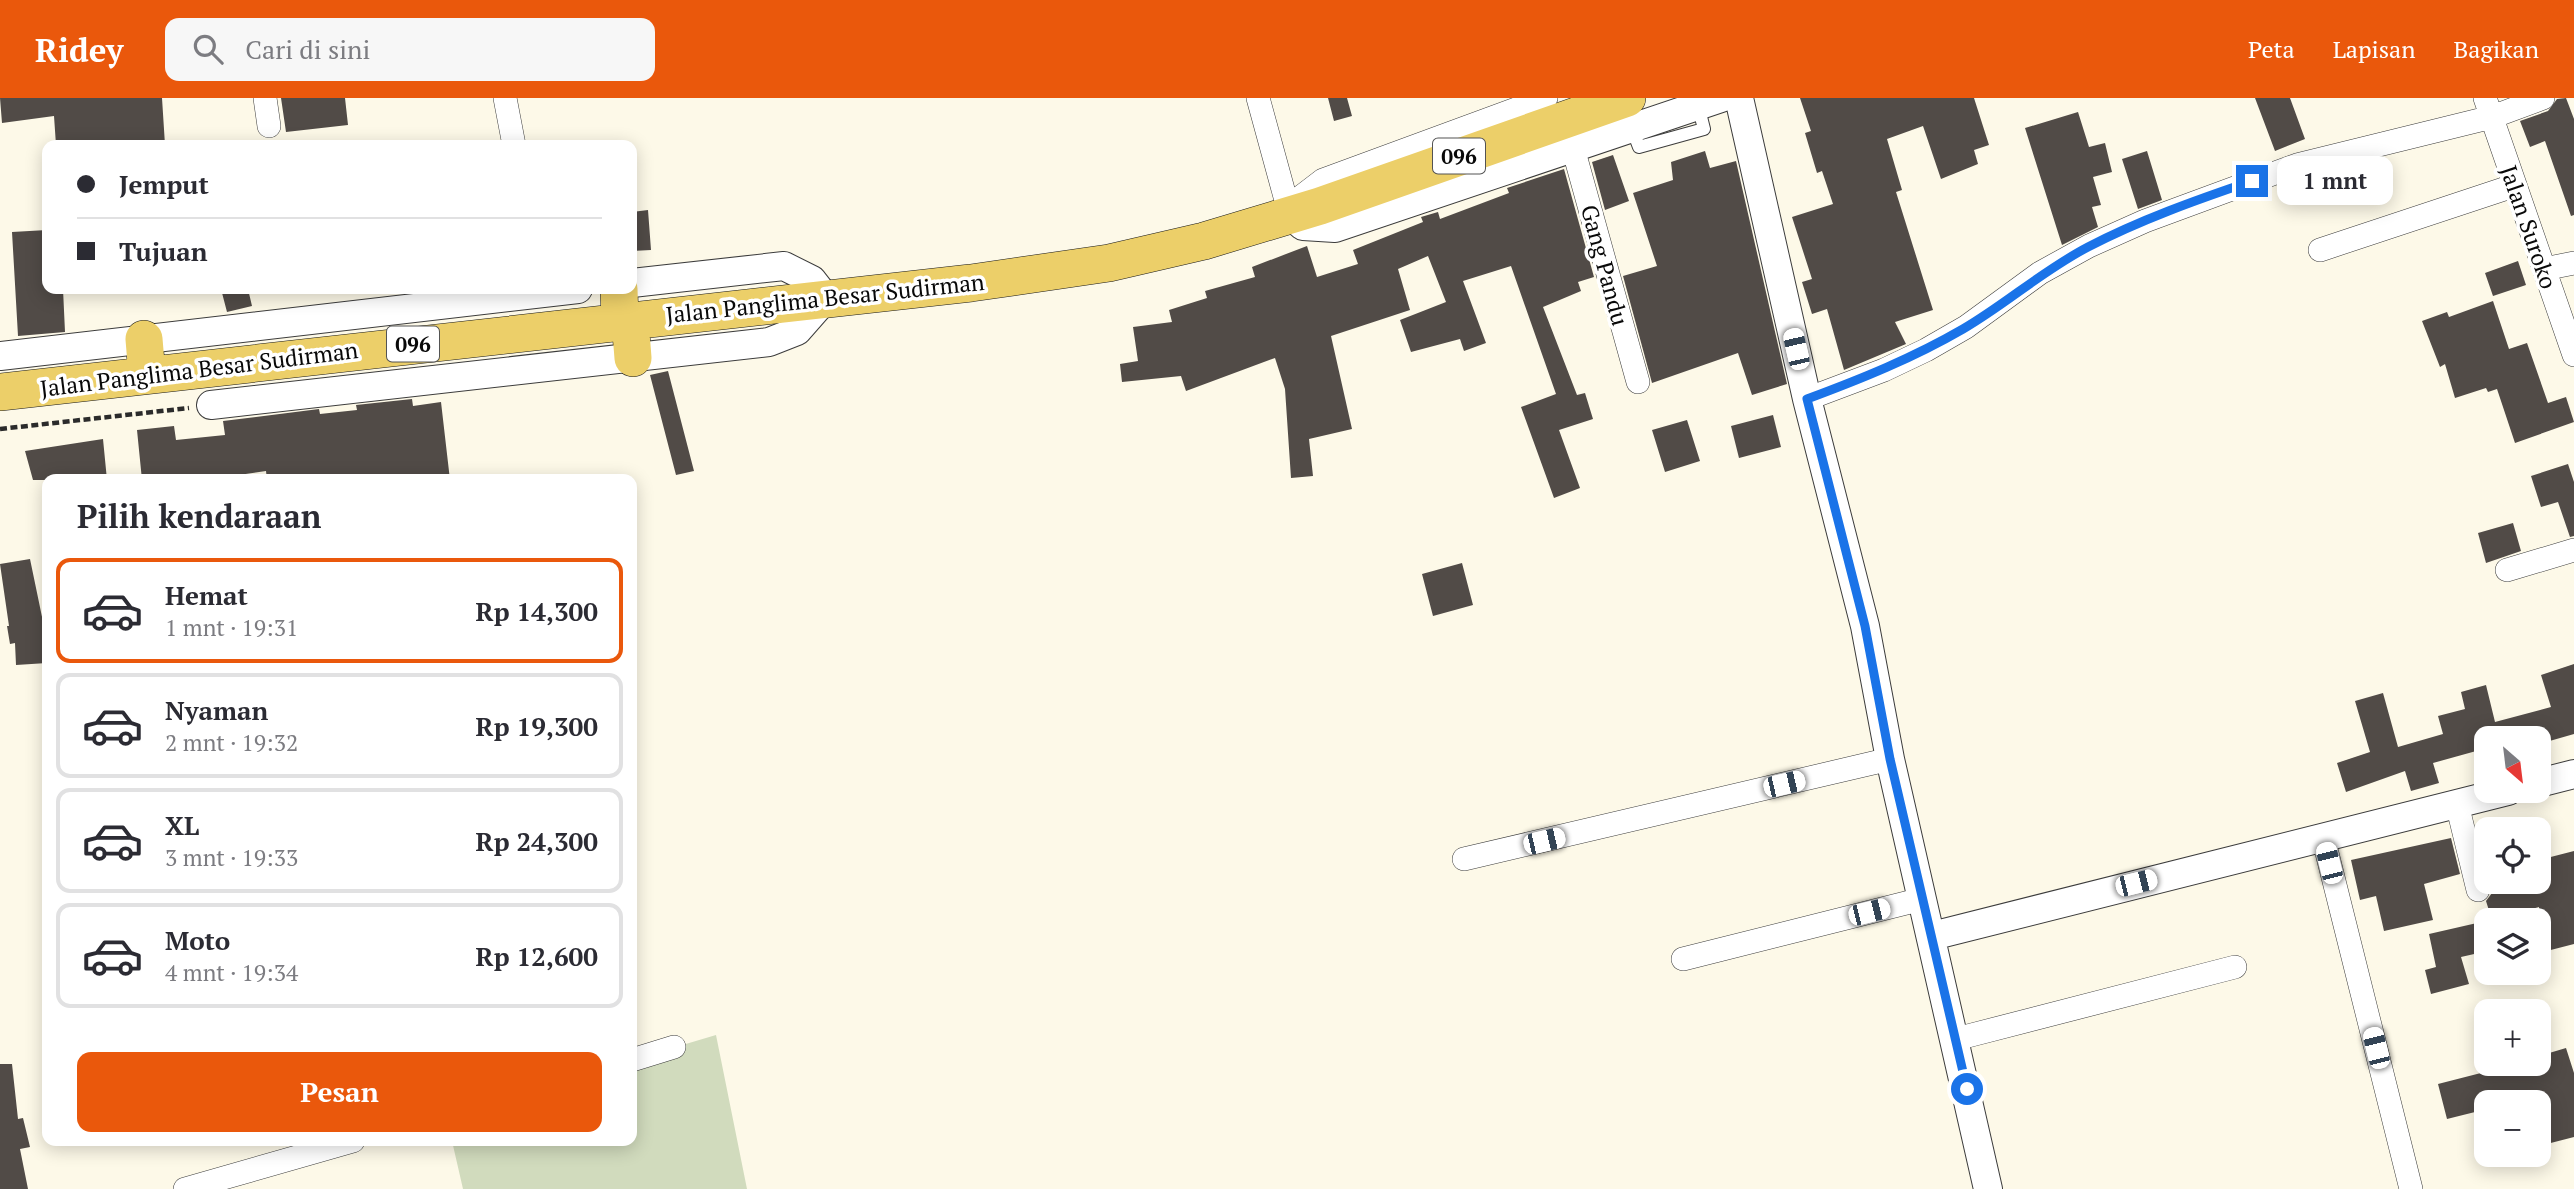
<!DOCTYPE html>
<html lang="id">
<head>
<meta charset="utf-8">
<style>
	:root { --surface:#fff; --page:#f7f7f7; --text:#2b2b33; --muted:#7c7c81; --line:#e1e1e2; --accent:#ea580c }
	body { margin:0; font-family:"PT Serif",serif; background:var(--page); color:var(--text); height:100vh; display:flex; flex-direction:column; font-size:26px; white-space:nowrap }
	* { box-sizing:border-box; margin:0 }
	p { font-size:23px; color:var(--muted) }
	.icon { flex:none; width:38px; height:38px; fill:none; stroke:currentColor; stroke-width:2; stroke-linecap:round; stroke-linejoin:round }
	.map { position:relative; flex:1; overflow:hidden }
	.drawer { position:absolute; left:42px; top:376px; width:595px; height:672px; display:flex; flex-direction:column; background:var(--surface); border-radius:14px; box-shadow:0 4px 18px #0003 }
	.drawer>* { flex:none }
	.top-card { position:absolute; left:42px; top:42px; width:595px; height:154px; border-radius:14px; box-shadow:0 4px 18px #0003; display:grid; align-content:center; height:154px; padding:0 35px; background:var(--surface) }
	.needle { width:46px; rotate:152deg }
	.buttons { position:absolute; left:2474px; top:628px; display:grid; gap:14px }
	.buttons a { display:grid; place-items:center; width:77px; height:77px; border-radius:14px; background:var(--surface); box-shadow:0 4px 18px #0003; font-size:35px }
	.end { position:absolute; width:32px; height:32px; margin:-16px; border:9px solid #1a73e8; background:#fff; box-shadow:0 0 0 4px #fff }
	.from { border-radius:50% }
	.bubble { position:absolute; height:49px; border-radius:14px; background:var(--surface); box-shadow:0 4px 18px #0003; font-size:23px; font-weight:600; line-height:49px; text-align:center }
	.car { position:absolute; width:21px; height:42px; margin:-21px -10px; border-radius:9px; box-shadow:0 0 5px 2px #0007; background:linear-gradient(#fff 24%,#345 0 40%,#fff 0 76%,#345 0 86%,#fff 0) }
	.top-card b { display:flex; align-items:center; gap:24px; height:66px; font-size:26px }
	.top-card b+b { border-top:2px solid var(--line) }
	.top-card i { width:18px; height:18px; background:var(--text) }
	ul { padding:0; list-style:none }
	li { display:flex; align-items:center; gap:21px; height:105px; margin:0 14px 10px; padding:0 21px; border:4px solid var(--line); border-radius:14px }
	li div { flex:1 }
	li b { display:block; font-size:26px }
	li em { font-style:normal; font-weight:600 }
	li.active { border-color:var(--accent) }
	li>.icon { width:63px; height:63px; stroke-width:1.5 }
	h2 { padding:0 35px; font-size:32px; line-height:84px }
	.primary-button { display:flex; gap:14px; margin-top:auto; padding:14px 35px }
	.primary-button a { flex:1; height:80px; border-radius:14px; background:var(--accent); color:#fff; font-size:28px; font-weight:600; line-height:80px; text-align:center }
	header { display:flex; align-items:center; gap:42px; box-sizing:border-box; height:98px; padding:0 35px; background:var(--accent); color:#fff }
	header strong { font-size:33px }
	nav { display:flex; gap:38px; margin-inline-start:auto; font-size:24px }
	.search { width:490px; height:63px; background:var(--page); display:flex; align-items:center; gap:18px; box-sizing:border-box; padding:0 24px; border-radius:14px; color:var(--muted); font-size:26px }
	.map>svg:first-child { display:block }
</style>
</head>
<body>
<header>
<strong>Ridey</strong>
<div class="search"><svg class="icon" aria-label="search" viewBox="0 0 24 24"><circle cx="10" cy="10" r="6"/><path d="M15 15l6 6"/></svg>Cari di sini</div>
<nav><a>Peta</a><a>Lapisan</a><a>Bagikan</a></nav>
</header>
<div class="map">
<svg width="2574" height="1091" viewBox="0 0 2574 1091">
	<rect width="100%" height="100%" fill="#fdf9e8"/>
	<!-- cemetery -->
	<path fill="#d1dbbd" d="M716,937L747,1091H463L452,1043H632V962Z"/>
	<!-- building -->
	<path fill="#514b47" d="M0,0H162L165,47H56L54,18L2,25Z
		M281,0H345L348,27L286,34Z
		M1328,0H1347L1352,18L1334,23Z
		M1800,0H1974L1989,47L1974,52L1978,66L1941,81L1923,28L1887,41L1902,92L1896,94L1933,212L1895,224L1906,246L1844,272L1827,211L1812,216L1802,184L1812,181L1792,119L1833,106L1822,73L1817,75L1805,35L1811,33Z
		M2255,0H2290L2305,41L2275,53Z
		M2566,0L2574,21V117L2571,118L2545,43L2530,49L2520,23L2548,13L2557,1Z
		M2078,14L2089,49L2105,45L2112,74L2093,79L2101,107L2092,109L2098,129L2062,147L2025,30Z
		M1705,53L1710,70L1736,63L1787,286L1752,297L1738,255L1652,285L1623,178L1657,168L1633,95L1673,82L1671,64Z
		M2147,53L2162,102L2138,111L2122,61Z
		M1613,57L1629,103L1605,112L1592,64Z
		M1564,71L1594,179L1578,184L1581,193L1543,209L1577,297L1585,295L1593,321L1559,332L1580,390L1554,400L1521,309L1556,296L1511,168L1463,183L1486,245L1464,253L1460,241L1411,254L1400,222L1446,204L1428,158L1398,171L1410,212L1331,238L1352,331L1309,341L1313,378L1291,380L1285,291L1275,260L1186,293L1181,278L1122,284L1120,266L1138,263L1133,229L1172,224L1169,212L1207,200L1205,193L1255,179L1252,169L1307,148L1317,179L1358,166L1353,152L1423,124L1421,119L1438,114L1440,121L1509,95L1507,90Z
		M648,112L651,152L632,153V114Z
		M47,132V191H63L65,234L18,238L12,134Z
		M2518,163L2526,187L2493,198L2485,175Z
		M221,191H248L252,208L227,214Z
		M2493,203L2509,251L2527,245L2548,305L2566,299L2574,324L2515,345L2497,291L2488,294L2486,290L2455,300L2445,266L2440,269L2422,223L2447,214L2449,219Z
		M668,273L694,373L676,377L650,277Z
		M412,301L413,308L441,304L450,382H267L266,373L204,382H142L137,332L174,328L176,342L225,337L223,323L319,311L320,316L357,312L356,307Z
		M1773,317L1781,349L1739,360L1731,328Z
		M1687,322L1700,363L1665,374L1652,332Z
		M103,341L107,382H33L25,353Z
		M2568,366L2574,384V438L2570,439L2558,404L2541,409L2531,378Z
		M2513,425L2521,453L2486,465L2478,435Z
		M30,461L47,543V565L16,567L15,545L10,546L7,528H9L0,466Z
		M1462,465L1473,507L1433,518L1422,476Z
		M2574,566V636L2539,646V640H2487V650L2433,665L2439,685L2411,693L2405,673L2346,694L2337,665L2370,654L2355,603L2383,595L2398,649L2443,636L2438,618L2465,611L2461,594L2486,587L2495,624L2551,609L2541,577Z
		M2451,740L2460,776L2424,786L2433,822L2384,833L2376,798L2360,802L2351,762Z
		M2574,753V846L2539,855V809L2492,822L2486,803L2492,795L2490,784H2539V762Z
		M2477,825L2483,854L2461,859L2469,886L2431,896L2425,872L2436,869L2429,836Z
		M2566,950L2574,975V1039L2539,1048V994L2504,1004H2487V1011L2447,1021L2438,986L2516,966H2539V958Z
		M0,966H12L18,1021L23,1020L30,1049L20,1051L28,1091H0Z"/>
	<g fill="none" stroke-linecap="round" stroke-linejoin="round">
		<!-- service casing -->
		<g stroke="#3c3c3c" stroke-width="14">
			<path id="service" d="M1631,28L1639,49L1704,31L1698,7"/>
		</g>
		<!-- minor casing -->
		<g stroke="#3c3c3c" stroke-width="24">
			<path id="minor" d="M265,0L269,28
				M505,0L514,47
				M1258,0L1290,117
				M2485,0L2574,257
				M1573,50L1638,284
				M1290,117L1293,105L1323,82L1546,0
				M2320,152L2513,88
				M2544,171L2574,165
				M1807,301L1884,272L1926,252L1966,229L2040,175L2089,148L2145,123L2297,67L2492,19L2543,0
				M2507,472L2574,452
				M2457,706L2478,792
				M2323,739L2411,1091
				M1464,761L1890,661
				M1683,861L1922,801
				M1956,941L2235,869
				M632,962L674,949
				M185,1091L353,1043"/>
		</g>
		<!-- tertiary casing -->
		<g stroke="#3c3c3c" stroke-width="30">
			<path id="tertiary" d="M1739,0L1807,301L1865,528L1890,661L1988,1091
				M1290,117L1303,128L1335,130L1721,0
				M0,258L578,191
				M211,307L769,244L797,233L826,200L812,182L784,168L632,185
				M2539,685L2574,676
				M1932,838L2508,693"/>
		</g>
		<!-- primary casing -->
		<g stroke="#1a1a1a" stroke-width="38">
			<path id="primary" d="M619,191L620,223
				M630,222L633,260
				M144,241L147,277
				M0,294L971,185L1109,165L1204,143L1320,108L1627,0"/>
		</g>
		<!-- path -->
		<path stroke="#2b2b2b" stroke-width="4.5" stroke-dasharray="7 3.5" stroke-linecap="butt" d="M0,331L189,310"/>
		<!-- service -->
		<use href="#service" stroke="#fff" stroke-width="12"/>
		<!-- minor -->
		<use href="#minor" stroke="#fff" stroke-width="23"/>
		<!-- tertiary -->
		<use href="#tertiary" stroke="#fff" stroke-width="28"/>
		<!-- primary -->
		<use href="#primary" stroke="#eccf69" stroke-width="37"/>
	</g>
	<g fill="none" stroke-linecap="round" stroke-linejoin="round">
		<!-- route -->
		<path stroke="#1a73e8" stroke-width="9" d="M1967,991L1890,661L1865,528L1807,301C1861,281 1913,260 1963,231C2006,206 2042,173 2088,149C2140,122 2196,102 2252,83"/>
	</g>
	<g text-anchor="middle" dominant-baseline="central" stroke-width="7" stroke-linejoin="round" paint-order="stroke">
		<!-- shield labels -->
		<g fill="#fff" stroke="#535353" stroke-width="2">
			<rect x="1433" y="40.5" width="52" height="35" rx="5"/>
			<rect x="387" y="228.5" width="52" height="35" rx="5"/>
		</g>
		<g font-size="21" font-weight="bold" fill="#090909">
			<text x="1459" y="58">096</text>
			<text x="413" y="246">096</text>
		</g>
		<!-- street labels -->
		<g font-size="23" fill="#090909" stroke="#fff">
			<text transform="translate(2529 129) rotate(71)">Jalan Suroko</text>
			<text transform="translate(1605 167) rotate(75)">Gang Pandu</text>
			<text transform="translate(825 200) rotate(-6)">Jalan Panglima Besar Sudirman</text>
			<text transform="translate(199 271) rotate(-7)">Jalan Panglima Besar Sudirman</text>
		</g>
	</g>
</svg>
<div class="buttons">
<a><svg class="needle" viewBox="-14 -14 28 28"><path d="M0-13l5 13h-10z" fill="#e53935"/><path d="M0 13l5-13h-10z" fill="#7c7c81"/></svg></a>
<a><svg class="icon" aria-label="locate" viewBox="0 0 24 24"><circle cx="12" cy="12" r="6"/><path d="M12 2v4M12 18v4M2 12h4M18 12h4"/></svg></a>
<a><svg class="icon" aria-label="layers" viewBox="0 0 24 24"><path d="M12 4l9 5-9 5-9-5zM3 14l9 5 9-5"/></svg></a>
<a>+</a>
<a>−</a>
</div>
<i class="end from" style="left:1967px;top:991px"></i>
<i class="end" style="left:2252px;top:83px"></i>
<div class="bubble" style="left:2277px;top:58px;width:116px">1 mnt</div>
<i class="car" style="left:1796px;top:251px;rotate:347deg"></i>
<i class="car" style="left:1784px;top:686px;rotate:77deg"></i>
<i class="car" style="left:1544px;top:743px;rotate:77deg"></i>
<i class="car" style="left:2329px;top:765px;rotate:346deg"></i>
<i class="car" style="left:2136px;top:785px;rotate:76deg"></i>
<i class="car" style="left:1869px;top:814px;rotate:76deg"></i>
<i class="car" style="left:2376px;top:950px;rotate:346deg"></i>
<div class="top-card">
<b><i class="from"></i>Jemput</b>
<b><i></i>Tujuan</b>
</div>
<section class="drawer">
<h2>Pilih kendaraan</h2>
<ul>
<li class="active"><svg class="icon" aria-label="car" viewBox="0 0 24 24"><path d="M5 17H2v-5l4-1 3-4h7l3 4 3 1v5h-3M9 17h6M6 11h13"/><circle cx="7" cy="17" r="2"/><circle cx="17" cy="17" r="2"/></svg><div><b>Hemat</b><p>1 mnt · 19:31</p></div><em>Rp 14,300</em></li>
<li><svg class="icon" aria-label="car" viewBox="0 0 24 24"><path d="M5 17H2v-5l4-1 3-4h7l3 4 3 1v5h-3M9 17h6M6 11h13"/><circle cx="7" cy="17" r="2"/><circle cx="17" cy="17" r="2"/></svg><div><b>Nyaman</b><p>2 mnt · 19:32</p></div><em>Rp 19,300</em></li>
<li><svg class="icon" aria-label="car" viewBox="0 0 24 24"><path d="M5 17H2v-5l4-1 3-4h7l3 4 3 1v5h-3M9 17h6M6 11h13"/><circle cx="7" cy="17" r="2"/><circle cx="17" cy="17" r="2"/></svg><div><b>XL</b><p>3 mnt · 19:33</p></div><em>Rp 24,300</em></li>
<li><svg class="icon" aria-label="car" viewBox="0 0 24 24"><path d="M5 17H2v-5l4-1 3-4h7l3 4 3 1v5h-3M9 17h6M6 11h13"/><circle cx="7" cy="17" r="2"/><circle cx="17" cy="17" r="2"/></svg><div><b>Moto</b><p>4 mnt · 19:34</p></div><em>Rp 12,600</em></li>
</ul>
<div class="primary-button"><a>Pesan</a></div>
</section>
</div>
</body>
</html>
